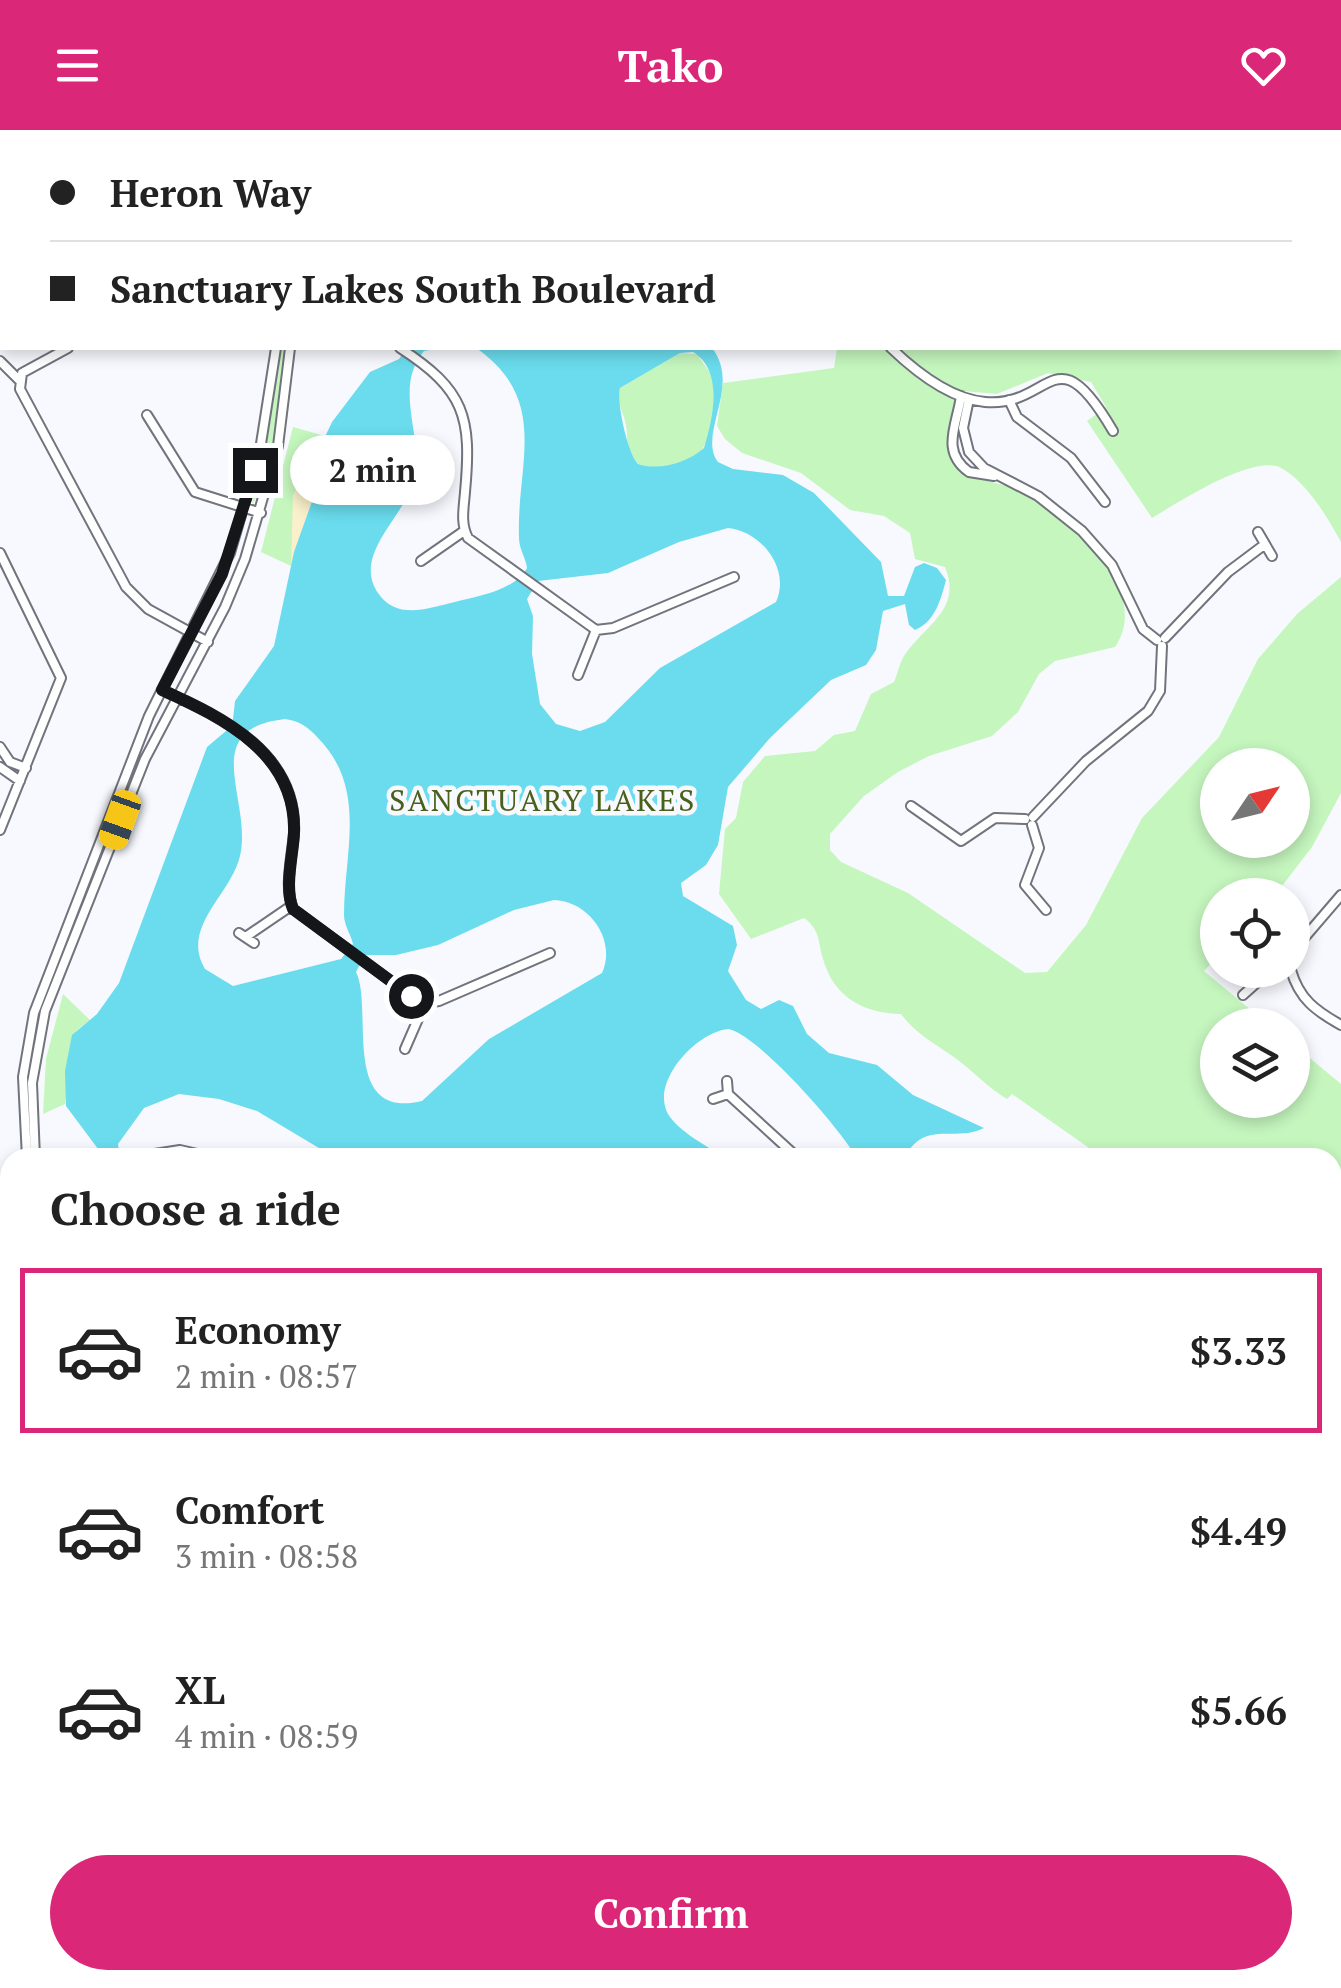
<!DOCTYPE html>
<html lang="en">
<head>
<meta charset="utf-8">
<style>
	:root { --surface:#fff; --page:#f6f6f6; --text:#222; --muted:#767676; --line:#e0e0e0; --accent:#db2777 }
	body { margin:0; font-family:"PT Serif",serif; background:var(--page); color:var(--text); height:100vh; display:flex; flex-direction:column; font-size:38px; white-space:nowrap }
	* { box-sizing:border-box; margin:0 }
	p { font-size:32px; color:var(--muted) }
	.icon { flex:none; width:55px; height:55px; fill:none; stroke:currentColor; stroke-width:2; stroke-linecap:round; stroke-linejoin:round }
	.map { position:relative; flex:1; overflow:hidden }
	.details { position:absolute; left:0px; top:1018px; width:1342px; height:842px; display:flex; flex-direction:column; background:var(--surface); border-radius:30px 30px 0 0; box-shadow:0 5px 15px #0003 }
	.details>* { flex:none }
	.banner { position:absolute; left:0px; top:0px; width:1342px; height:220px; box-shadow:0 5px 15px #0003; display:grid; align-content:center; height:220px; padding:0 50px; background:var(--surface) }
	.needle { width:65px; rotate:55deg }
	.tools { position:absolute; left:1200px; top:618px; display:grid; gap:20px }
	.tools a { display:grid; place-items:center; width:110px; height:110px; border-radius:50%; background:var(--surface); box-shadow:0 5px 15px #0003; font-size:50px }
	.end { position:absolute; width:45px; height:45px; margin:-22px; border:12px solid #151619; background:#fff; box-shadow:0 0 0 5px #fff }
	.from { border-radius:50% }
	.bubble { position:absolute; height:70px; border-radius:35px; background:var(--surface); box-shadow:0 5px 15px #0003; font-size:32px; font-weight:600; line-height:70px; text-align:center }
	.car { position:absolute; width:30px; height:60px; margin:-30px -15px; border-radius:12px; box-shadow:0 0 8px 2px #0007; background:linear-gradient(#f5c518 24%,#345 0 40%,#f5c518 0 76%,#345 0 86%,#f5c518 0) }
	.banner b { display:flex; align-items:center; gap:35px; height:95px; font-size:38px }
	.banner b+b { border-top:2px solid var(--line) }
	.banner i { width:25px; height:25px; background:var(--text) }
	ul { padding:0; list-style:none }
	li { display:flex; align-items:center; gap:30px; height:165px; margin:0 20px 15px; padding:0 30px; border:5px solid transparent; border-radius:0px }
	li div { flex:1 }
	li b { display:block; font-size:38px }
	li em { font-style:normal; font-weight:600 }
	li.on { border-color:var(--accent) }
	li>.icon { width:90px; height:90px; stroke-width:1.5 }
	h2 { padding:0 50px; font-size:45px; line-height:120px }
	.primary-button { display:flex; gap:20px; margin-top:auto; padding:20px 50px }
	.primary-button a { flex:1; height:115px; border-radius:60px; background:var(--accent); color:#fff; font-size:40px; font-weight:600; line-height:115px; text-align:center }
	header { display:flex; justify-content:space-between; align-items:center; height:130px; padding:0 50px; background:var(--accent); color:#fff; font-size:45px; font-weight:600 }
	.map>svg:first-child { display:block }
</style>
</head>
<body>
<header><svg class="icon" aria-label="menu" viewBox="0 0 24 24"><path d="M4 6h16M4 12h16M4 18h16"/></svg>Tako<svg class="icon" aria-label="heart" viewBox="0 0 24 24"><path d="M12 20l-8-8c-3-5 5-10 8-4 3-6 11-1 8 4z"/></svg></header>
<div class="map">
<svg width="1341" height="1858" viewBox="0 0 1341 1858">
	<rect width="100%" height="100%" fill="#f8f9fe"/>
	<!-- green -->
	<path fill="#c5f6be" fill-rule="evenodd" d="M978,0H1341V412C1328,388 1306,351 1281,338C1254,323 1177,373 1152,388L1087,291L1106,277L1091,252L1048,243L997,264L963,261L947,313C952,325 957,338 969,344C988,353 1009,354 1028,364C1073,390 1153,462 1115,517L1055,531L1039,544L1018,582L992,606L929,626L898,642L864,666L830,704V720L841,732L908,763L1025,843L1047,842L1086,795L1142,688L1219,607L1258,529L1297,484L1341,447V663L1312,717L1275,765H1218L1217,827L1204,841L1269,895H1218V970H1292L1293,914L1341,954V1151L1333,1153L1332,1028L1102,1027L1012,964L1007,969C990,959 978,946 963,934C941,916 919,908 901,884C864,883 834,868 823,829C818,812 820,799 804,788L751,809L719,764L725,699L736,688L743,652L765,626L815,621L834,605L855,601L871,564L894,552C898,543 900,530 906,523C928,493 962,478 945,437L915,429L910,403L884,386L850,380L801,343L742,323L725,309L717,296L723,253L834,238L837,218H1340V2ZM1218,635H1292V710H1218Z
		M281,218H285C284,259 278,341 252,374Z
		M680,223L697,224L713,247C715,263 713,304 703,318C692,335 643,347 631,327C626,318 628,306 626,296C624,281 615,273 620,258Z
		M293,297L325,306L291,436L261,422Z
		M63,864L90,890L76,901L65,974L43,984L46,929Z"/>
	<!-- sand -->
	<path fill="#faf0cb" d="M323,311L325,335L291,436L293,365Z"/>
	<!-- water -->
	<path fill="#6adced" fill-rule="evenodd" d="M407,218H440L424,221C393,258 423,304 415,346C408,385 351,423 378,463C397,491 428,478 455,472C479,466 515,460 527,438C526,428 519,419 519,408C516,335 551,270 476,218H712C742,256 697,304 718,332L733,339L783,345L814,363L881,432L888,466H904L915,437L924,433L937,438L946,450C941,469 935,492 915,500L909,495L905,474L883,481L876,520L866,535L831,550L770,608L728,657L718,715L706,735L681,753L683,766L733,796L737,815L728,841L746,870L761,879L779,870L793,876L807,904L829,923L877,935L913,965L984,998C954,1013 925,989 905,1027H856C839,997 760,907 729,899C697,901 650,952 668,984C679,1002 707,1016 724,1027H334L257,981L219,969L179,964L144,978L118,1014L120,1027H104L66,976L65,941L72,905L97,884L119,853L207,617L226,601L233,589L235,571L274,516L294,422L325,335L323,311L332,292L370,242L399,229ZM693,222C724,241 713,288 704,318C687,333 659,341 638,334C628,325 616,271 620,258L680,223ZM728,398C761,401 791,439 776,472L660,538L605,592L580,601L556,594L540,574L532,524L533,486L527,469L538,451L608,443L679,412ZM285,589C300,591 308,597 318,608C368,659 344,722 344,785C344,795 351,805 353,814L341,829L233,856L205,839C180,797 231,765 240,726C253,670 196,599 285,589ZM554,770C589,771 617,810 602,843L489,909L422,971C339,991 374,877 356,842L365,825H396L438,815L514,780Z
		M676,1850H1083L1077,1858H682Z"/>
	<g fill="none" stroke-linecap="round" stroke-linejoin="round">
		<!-- minor casing -->
		<g stroke="#71747d" stroke-width="12">
			<path id="minor" d="M76,0L78,2
				M190,0L192,2
				M676,0L678,2
				M10,2L13,0
				M304,2L305,0
				M321,2L322,0
				M770,2L771,0
				M830,2L831,0
				M843,2L845,0
				M0,14L2,12
				M0,126L2,125
				M68,218L22,243L20,259L126,457L148,479L208,512
				M400,218C465,260 472,287 465,362C464,377 460,393 468,408L596,500L613,498L734,447
				M891,218C915,241 950,269 985,272C1052,278 1054,200 1113,301
				M0,231L19,250
				M961,266C957,295 940,321 969,342L994,346
				M969,269L963,298L969,322L984,338L1038,366L1082,401L1112,435L1143,499L1157,510
				M1009,270L1017,287L1071,328L1105,372
				M147,285L195,362L261,383
				M1258,402L1272,426
				M0,423L61,548L0,700
				M421,431L464,401
				M1165,508L1228,442L1264,415
				M578,545L596,500
				M162,560C224,588 298,624 294,703C292,726 284,758 293,779L411,866L425,873L439,871L550,823
				M0,617L10,632L26,638
				M0,637L20,651
				M911,676L961,711L995,688L1025,689
				M1033,687L1086,631L1148,581L1160,561L1162,516
				M1032,695L1039,718L1025,755L1046,780
				M239,803L254,813
				M247,806L291,776
				M1292,833L1299,814L1341,765
				M1291,840C1299,869 1316,881 1341,895
				M1243,865L1262,848L1286,840
				M405,919L425,873
				M728,964L798,1028
				M713,969L728,964L727,951
				M27,1028L23,947L34,883L149,586L230,423L260,320L276,218
				M35,1028L32,953L45,881L145,629L225,477L245,429L278,316L290,218
				M129,1028L180,1020L215,1028
				M0,1059L10,1055
				M0,1347L10,1355
				M1332,1356L1341,1355
				M1334,1384L1341,1396
				M0,1465L10,1472
				M1332,1501L1341,1502
				M3,1608L10,1576
				M0,1732L10,1727
				M10,1833L6,1841L13,1858
				M222,1850L226,1858
				M328,1850L332,1858
				M595,1850L599,1858
				M161,1858L177,1850
				M404,1858L418,1854
				M1144,1858L1148,1850"/>
		</g>
		<!-- minor -->
		<use href="#minor" stroke="#fff" stroke-width="8"/>
	</g>
	<g fill="none" stroke-linecap="round" stroke-linejoin="round">
		<!-- route -->
		<path stroke="#151619" stroke-width="12" d="M255,340L222,444L162,560C224,588 297,624 294,703C293,726 284,757 293,779L411,866"/>
	</g>
	<g text-anchor="middle" dominant-baseline="central" stroke-width="9" stroke-linejoin="round" paint-order="stroke">
		<!-- neighbourhood labels -->
		<g font-size="30" letter-spacing="2.5" fill="#49601a" stroke="#f8f9fe">
			<text x="543" y="670">SANCTUARY LAKES</text>
		</g>
	</g>
</svg>
<div class="tools">
<a><svg class="needle" viewBox="-14 -14 28 28"><path d="M0-13l5 13h-10z" fill="#e53935"/><path d="M0 13l5-13h-10z" fill="#767676"/></svg></a>
<a><svg class="icon" aria-label="locate" viewBox="0 0 24 24"><circle cx="12" cy="12" r="6"/><path d="M12 2v4M12 18v4M2 12h4M18 12h4"/></svg></a>
<a><svg class="icon" aria-label="layers" viewBox="0 0 24 24"><path d="M12 4l9 5-9 5-9-5zM3 14l9 5 9-5"/></svg></a>
</div>
<i class="end from" style="left:411px;top:866px"></i>
<i class="end" style="left:255px;top:340px"></i>
<div class="bubble" style="left:290px;top:305px;width:165px">2 min</div>
<i class="car" style="left:120px;top:690px;rotate:200deg"></i>
<div class="banner">
<b><i class="from"></i>Heron Way</b>
<b><i></i>Sanctuary Lakes South Boulevard</b>
</div>
<section class="details">
<h2>Choose a ride</h2>
<ul>
<li class="on"><svg class="icon" aria-label="car" viewBox="0 0 24 24"><path d="M5 17H2v-5l4-1 3-4h7l3 4 3 1v5h-3M9 17h6M6 11h13"/><circle cx="7" cy="17" r="2"/><circle cx="17" cy="17" r="2"/></svg><div><b>Economy</b><p>2 min · 08:57</p></div><em>$3.33</em></li>
<li><svg class="icon" aria-label="car" viewBox="0 0 24 24"><path d="M5 17H2v-5l4-1 3-4h7l3 4 3 1v5h-3M9 17h6M6 11h13"/><circle cx="7" cy="17" r="2"/><circle cx="17" cy="17" r="2"/></svg><div><b>Comfort</b><p>3 min · 08:58</p></div><em>$4.49</em></li>
<li><svg class="icon" aria-label="car" viewBox="0 0 24 24"><path d="M5 17H2v-5l4-1 3-4h7l3 4 3 1v5h-3M9 17h6M6 11h13"/><circle cx="7" cy="17" r="2"/><circle cx="17" cy="17" r="2"/></svg><div><b>XL</b><p>4 min · 08:59</p></div><em>$5.66</em></li>
</ul>
<div class="primary-button"><a>Confirm</a></div>
</section>
</div>
</body>
</html>
